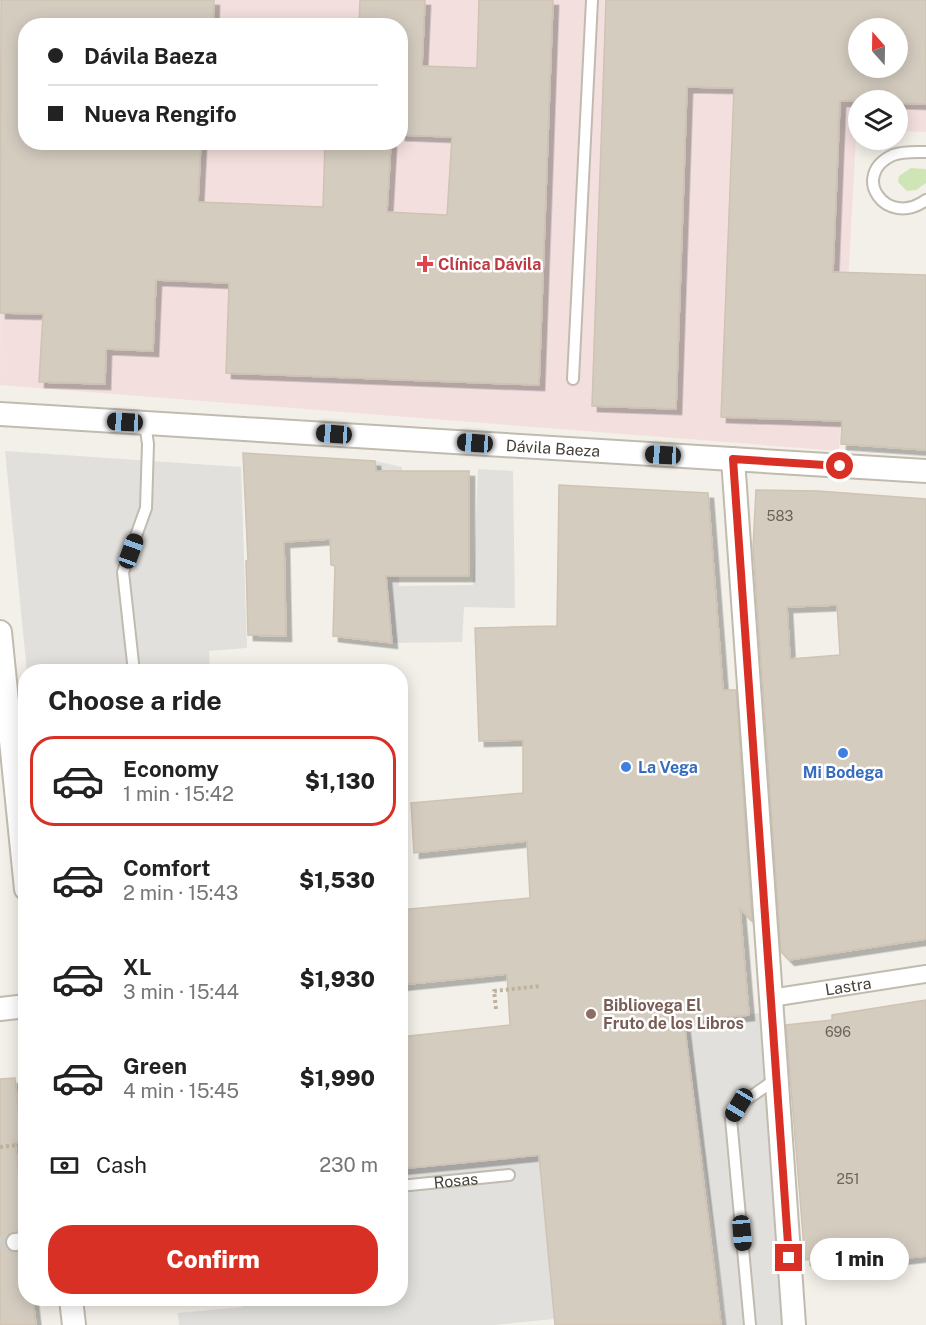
<!DOCTYPE html>
<html lang="en">
<head>
<meta charset="utf-8">
<style>
	:root { --surface:#fff; --page:#f2f2f2; --text:#222; --muted:#767676; --line:#e0e0e0; --accent:#d93025 }
	body { margin:0; font-family:"Public Sans",sans-serif; background:var(--page); color:var(--text); height:100vh; display:flex; flex-direction:column; font-size:22px; white-space:nowrap }
	* { box-sizing:border-box; margin:0 }
	p { font-size:20px; color:var(--muted) }
	.icon { flex:none; width:33px; height:33px; fill:none; stroke:currentColor; stroke-width:2; stroke-linecap:round; stroke-linejoin:round }
	.map { position:relative; flex:1; overflow:hidden }
	.sheet { position:absolute; left:18px; top:664px; width:390px; height:642px; display:flex; flex-direction:column; background:var(--surface); border-radius:24px; box-shadow:0 3px 15px #0003 }
	.sheet>* { flex:none }
	.top-card { position:absolute; left:18px; top:18px; width:390px; height:132px; border-radius:24px; box-shadow:0 3px 15px #0003; display:grid; align-content:center; height:132px; padding:0 30px; background:var(--surface) }
	.needle { width:39px; rotate:340deg }
	.controls { position:absolute; left:848px; top:18px; display:grid; gap:12px }
	.controls a { display:grid; place-items:center; width:60px; height:60px; border-radius:50%; background:var(--surface); box-shadow:0 3px 15px #0003; font-size:30px }
	.end { position:absolute; width:27px; height:27px; margin:-14px; border:8px solid #d93025; background:#fff; box-shadow:0 0 0 3px #fff }
	.from { border-radius:50% }
	.bubble { position:absolute; height:42px; border-radius:21px; background:var(--surface); box-shadow:0 3px 15px #0003; font-size:20px; font-weight:800; line-height:42px; text-align:center }
	.car { position:absolute; width:18px; height:36px; margin:-18px -9px; border-radius:8px; box-shadow:0 0 4px 2px #0007; background:linear-gradient(#222 24%,#8ab4d8 0 40%,#222 0 76%,#8ab4d8 0 86%,#222 0) }
	.top-card b { display:flex; align-items:center; gap:21px; height:57px; font-size:22px }
	.top-card b+b { border-top:2px solid var(--line) }
	.top-card i { width:15px; height:15px; background:var(--text) }
	ul { padding:0; list-style:none }
	li { display:flex; align-items:center; gap:18px; height:90px; margin:0 12px 9px; padding:0 18px; border:3px solid transparent; border-radius:24px }
	li div { flex:1 }
	li b { display:block; font-size:22px }
	li em { font-style:normal; font-weight:800 }
	li.active { border-color:var(--accent) }
	li>.icon { width:54px; height:54px; stroke-width:1.5 }
	h2 { padding:0 30px; font-size:27px; line-height:72px }
	.pay { display:flex; align-items:center; gap:15px; height:66px; padding:0 30px; font-size:22px }
	.pay p { margin-inline-start:auto }
	.button { display:flex; gap:12px; margin-top:auto; padding:12px 30px }
	.button a { flex:1; height:69px; border-radius:24px; background:var(--accent); color:#fff; font-size:24px; font-weight:800; line-height:69px; text-align:center }
	.map>svg:first-child { display:block }
</style>
</head>
<body>
<div class="map">
<svg width="926" height="1325" viewBox="0 0 926 1325">
	<defs>
		<filter id="shadow"><feDropShadow dx="5.5" dy="5.5" stdDeviation="0" flood-color="#0004"/></filter>
	</defs>
	<rect width="100%" height="100%" fill="#f3f0e9"/>
	<!-- medical -->
	<path fill="#f3e0de" fill-rule="evenodd" d="M1,0H926V132L897,131V100H858L839,451L0,385ZM26,26H400V142H26ZM858,28H897V68H858Z"/>
	<!-- green -->
	<path fill="#d0e5b5" d="M911,168L926,169V183L916,190L907,191L898,182L899,176Z"/>
	<!-- parking -->
	<path fill="#e2e0dd" d="M5,451L241,467L247,648L209,651L210,672H27Z
		M375,461L402,467L399,586L473,585L478,469L513,471L515,608L464,607L462,642L392,643Z
		M761,1013L788,1325H727L684,1021Z
		M539,1155L554,1319L494,1325H179L178,1313L242,1307L241,1299H400L401,1168Z"/>
	<!-- building -->
	<path fill="#d4ccbf" stroke="#cfc3b3" stroke-width="1.5" fill-rule="evenodd" filter="url(#shadow)" d="M1,0H214L213,26H26V142H201L198,202L323,207L325,142H391L387,212L447,215L452,137L400,135V26H359L360,0H425L422,66L477,68L479,0H553L539,385L226,373L229,283L156,280L153,351L106,349L105,384L39,382L43,314L0,313Z
		M606,0H926V104L897,103V100L840,101L833,272L926,275V450L841,444L842,421L721,417L734,88L687,87L676,409L592,406ZM858,28H897V68H858Z
		M243,453L375,461L376,471H469V576H386L392,643L333,636L335,566L331,565L330,539L284,542L286,636L248,635L246,561L248,560Z
		M559,485L708,493L723,690H736L752,921L740,909L749,1015L684,1021L721,1325H555L539,1155L400,1169V1037L510,1025L507,974L400,985V910L530,898L527,841L414,853L411,803L523,793V740L479,741L475,628L557,626Z
		M756,490L818,491L926,499V939L789,960L781,952L753,548ZM837,605L840,655L790,659L787,607Z
		M926,1000V1256L889,1260L888,1251L805,1260L786,1025L832,1020V1015Z
		M15,1078L21,1140L15,1143L25,1227L22,1231L9,1234L5,1242L10,1251L26,1253V1299H33L36,1325H0V1079Z"/>
	<g fill="none" stroke-linecap="round" stroke-linejoin="round">
		<!-- pedestrian-tunnel -->
		<path stroke="#d1cdc6" stroke-width="16" stroke-dasharray="16 8" stroke-linecap="butt" d="M0,1244L15,1242"/>
		<!-- service casing -->
		<g stroke="#c1bbaf" stroke-width="14">
			<g id="service">
				<path d="M926,152C916,152 903,151 893,155C849,175 886,229 926,200"/>
				<path d="M573,379L592,0"/>
				<path d="M134,672L123,572L146,508L148,444L145,423"/>
				<path id="s1" d="M400,1186L509,1175"/>
				<path d="M750,1325L731,1119L739,1105L776,1079"/>
			</g>
		</g>
		<!-- pedestrian casing -->
		<g stroke="#c1bbaf" stroke-width="20">
			<g id="pedestrian">
				<path id="s2" d="M771,998L926,974"/>
				<path d="M15,1242L26,1241"/>
			</g>
		</g>
		<!-- minor casing -->
		<g stroke="#c1bbaf" stroke-width="26">
			<g id="minor">
				<path id="s3" d="M0,414L926,471"/>
				<path d="M733,459L794,1325"/>
				<path d="M0,632L26,889"/>
				<path d="M0,1009L26,1006"/>
				<path d="M71,1299L74,1325"/>
			</g>
		</g>
		<!-- path -->
		<path stroke="#bfb39e" stroke-width="4" stroke-dasharray="3 3" stroke-linecap="butt" d="M496,1009L494,991L540,986
			M0,1147L26,1144"/>
		<!-- service -->
		<use href="#service" stroke="#fff" stroke-width="10"/>
		<!-- pedestrian -->
		<use href="#pedestrian" stroke="#fff" stroke-width="16"/>
		<!-- minor -->
		<use href="#minor" stroke="#fff" stroke-width="22"/>
	</g>
	<g fill="none" stroke-linecap="round" stroke-linejoin="round">
		<!-- route -->
		<path stroke="#d93025" stroke-width="8" d="M789,1258L733,459L840,466"/>
	</g>
	<!-- markers -->
	<path fill="#e0444e" stroke="#fff" stroke-width="2" d="M422 255h6v6h6v6h-6v6h-6v-6h-6v-6h6z"/>
	<g fill="#3f7fe0" stroke="#fff" stroke-width="2">
		<circle cx="843" cy="753" r="6"/>
		<circle cx="626" cy="767" r="6"/>
	</g>
	<circle fill="#8d6e63" stroke="#fff" stroke-width="2" cx="591" cy="1014" r="6"/>
	<g text-anchor="middle" dominant-baseline="central" stroke-width="5" stroke-linejoin="round" paint-order="stroke">
		<!-- number labels -->
		<g font-size="14" fill="#6a645a">
			<text x="780" y="516">583</text>
			<text x="838" y="1032">696</text>
			<text x="848" y="1179">251</text>
		</g>
		<!-- health labels -->
		<g font-size="16" font-weight="bold" fill="#be3a42" stroke="#fff" text-anchor="start">
			<text x="438" y="264">Clínica Dávila</text>
		</g>
		<!-- street labels -->
		<g font-size="16" fill="#474138" stroke="#fff">
			<text stroke="none"><textPath href="#s3" startOffset="554">Dávila Baeza</textPath></text>
			<text stroke="none"><textPath href="#s2" startOffset="78">Lastra</textPath></text>
			<text stroke="none"><textPath href="#s1" startOffset="56">Rosas</textPath></text>
		</g>
		<!-- shop labels -->
		<g font-size="16" font-weight="bold" fill="#366cbe" stroke="#fff" text-anchor="start">
			<text x="638" y="767">La Vega</text>
			<text x="843" y="772" text-anchor="middle">Mi Bodega</text>
		</g>
		<!-- education labels -->
		<g font-size="16" font-weight="bold" fill="#785e54" stroke="#fff" text-anchor="start">
			<text x="603" y="1005">Bibliovega El<tspan x="603" dy="18">Fruto de los Libros</tspan></text>
		</g>
	</g>
</svg>
<div class="controls">
<a><svg class="needle" viewBox="-14 -14 28 28"><path d="M0-13l5 13h-10z" fill="#e53935"/><path d="M0 13l5-13h-10z" fill="#767676"/></svg></a>
<a><svg class="icon" aria-label="layers" viewBox="0 0 24 24"><path d="M12 4l9 5-9 5-9-5zM3 14l9 5 9-5"/></svg></a>
</div>
<i class="end from" style="left:840px;top:466px"></i>
<i class="end" style="left:789px;top:1258px"></i>
<div class="bubble" style="left:810px;top:1238px;width:99px">1 min</div>
<i class="car" style="left:125px;top:422px;rotate:273deg"></i>
<i class="car" style="left:334px;top:434px;rotate:274deg"></i>
<i class="car" style="left:475px;top:443px;rotate:274deg"></i>
<i class="car" style="left:663px;top:455px;rotate:273deg"></i>
<i class="car" style="left:131px;top:551px;rotate:20deg"></i>
<i class="car" style="left:739px;top:1105px;rotate:211deg"></i>
<i class="car" style="left:742px;top:1233px;rotate:175deg"></i>
<div class="top-card">
<b><i class="from"></i>Dávila Baeza</b>
<b><i></i>Nueva Rengifo</b>
</div>
<section class="sheet">
<h2>Choose a ride</h2>
<ul>
<li class="active"><svg class="icon" aria-label="car" viewBox="0 0 24 24"><path d="M5 17H2v-5l4-1 3-4h7l3 4 3 1v5h-3M9 17h6M6 11h13"/><circle cx="7" cy="17" r="2"/><circle cx="17" cy="17" r="2"/></svg><div><b>Economy</b><p>1 min · 15:42</p></div><em>$1,130</em></li>
<li><svg class="icon" aria-label="car" viewBox="0 0 24 24"><path d="M5 17H2v-5l4-1 3-4h7l3 4 3 1v5h-3M9 17h6M6 11h13"/><circle cx="7" cy="17" r="2"/><circle cx="17" cy="17" r="2"/></svg><div><b>Comfort</b><p>2 min · 15:43</p></div><em>$1,530</em></li>
<li><svg class="icon" aria-label="car" viewBox="0 0 24 24"><path d="M5 17H2v-5l4-1 3-4h7l3 4 3 1v5h-3M9 17h6M6 11h13"/><circle cx="7" cy="17" r="2"/><circle cx="17" cy="17" r="2"/></svg><div><b>XL</b><p>3 min · 15:44</p></div><em>$1,930</em></li>
<li><svg class="icon" aria-label="car" viewBox="0 0 24 24"><path d="M5 17H2v-5l4-1 3-4h7l3 4 3 1v5h-3M9 17h6M6 11h13"/><circle cx="7" cy="17" r="2"/><circle cx="17" cy="17" r="2"/></svg><div><b>Green</b><p>4 min · 15:45</p></div><em>$1,990</em></li>
</ul>
<div class="pay"><svg class="icon" aria-label="cash" viewBox="0 0 24 24"><path d="M3 7h18v10H3z"/><circle cx="12" cy="12" r="2"/></svg>Cash<p>230 m</p></div>
<div class="button"><a>Confirm</a></div>
</section>
</div>
</body>
</html>
